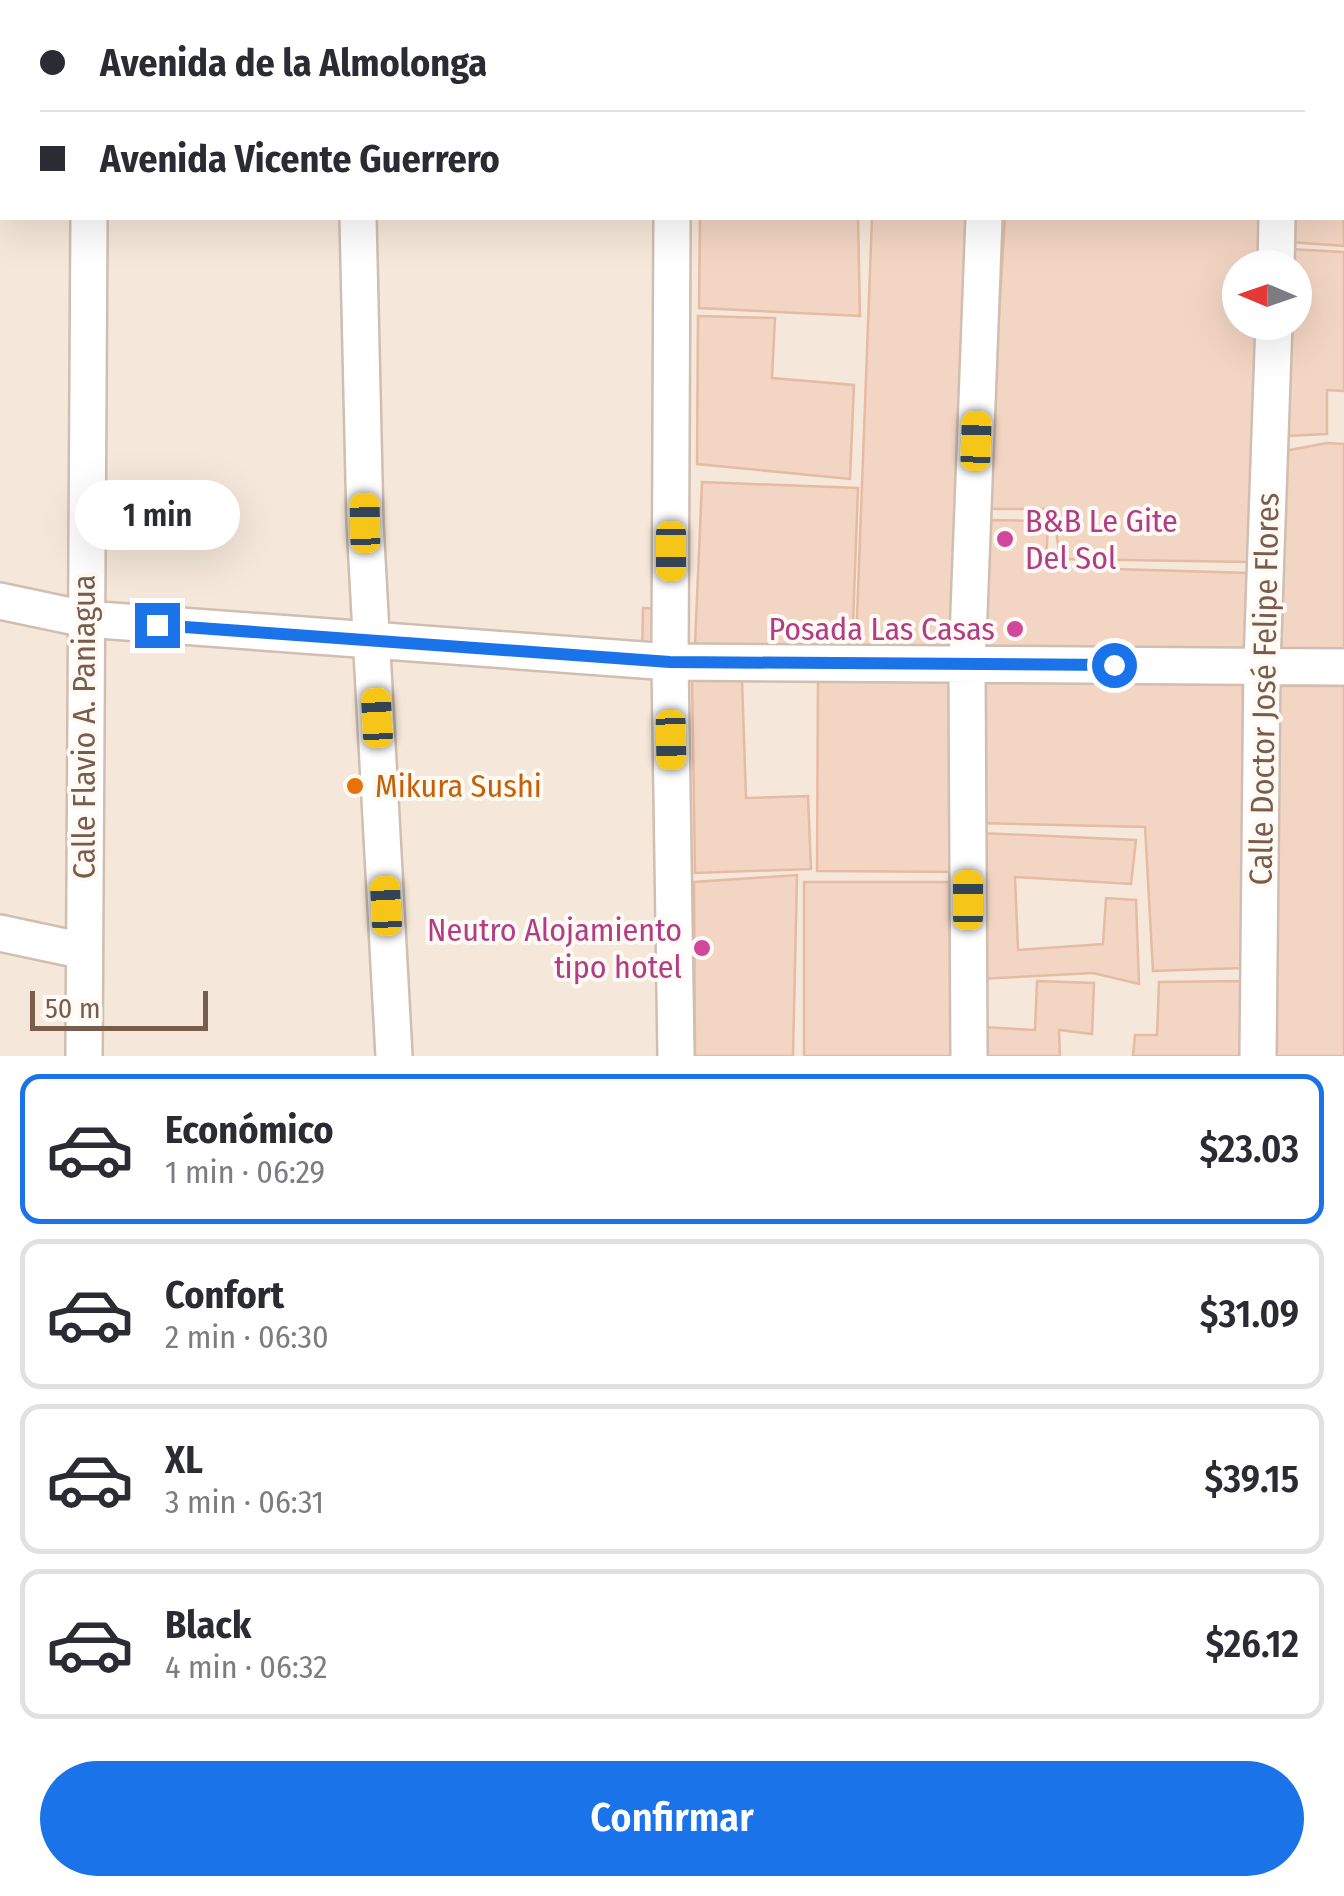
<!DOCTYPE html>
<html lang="es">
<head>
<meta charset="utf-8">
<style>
	:root { --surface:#fff; --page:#f2f2f3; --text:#2b2b33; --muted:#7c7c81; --line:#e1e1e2; --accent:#1a73e8 }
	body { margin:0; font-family:"Fira Sans Condensed",sans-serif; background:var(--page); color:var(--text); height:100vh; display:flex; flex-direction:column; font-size:38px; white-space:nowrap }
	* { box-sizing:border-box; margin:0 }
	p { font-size:32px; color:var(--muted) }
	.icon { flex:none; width:55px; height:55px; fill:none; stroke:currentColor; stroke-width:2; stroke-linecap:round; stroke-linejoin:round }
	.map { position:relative; height:1056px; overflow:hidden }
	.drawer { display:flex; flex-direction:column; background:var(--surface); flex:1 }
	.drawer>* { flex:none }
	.guide { position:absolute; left:0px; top:0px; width:1345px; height:220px; box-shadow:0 10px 40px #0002; display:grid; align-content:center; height:220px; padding:0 40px; background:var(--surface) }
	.needle { width:65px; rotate:272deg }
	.buttons { position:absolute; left:1222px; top:250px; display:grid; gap:20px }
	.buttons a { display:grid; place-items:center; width:90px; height:90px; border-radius:50%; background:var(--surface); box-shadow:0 10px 40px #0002; font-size:50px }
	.scale { position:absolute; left:30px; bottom:25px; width:178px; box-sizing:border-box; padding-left:10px; border:5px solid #7a5c4d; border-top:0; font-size:28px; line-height:35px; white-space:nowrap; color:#7a5c4d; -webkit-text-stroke:8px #fffaf3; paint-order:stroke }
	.end { position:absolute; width:45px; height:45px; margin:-22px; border:12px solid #1a73e8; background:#fff; box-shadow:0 0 0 5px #fff }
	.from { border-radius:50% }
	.bubble { position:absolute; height:70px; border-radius:35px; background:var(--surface); box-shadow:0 10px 40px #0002; font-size:32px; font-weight:600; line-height:70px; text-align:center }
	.car { position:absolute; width:30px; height:60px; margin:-30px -15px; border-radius:12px; box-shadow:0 0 8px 2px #0007; background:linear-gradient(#f5c518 24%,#345 0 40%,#f5c518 0 76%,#345 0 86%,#f5c518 0) }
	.guide b { display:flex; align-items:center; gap:35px; height:95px; font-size:38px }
	.guide b+b { border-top:2px solid var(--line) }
	.guide i { width:25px; height:25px; background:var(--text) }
	ul { padding:18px 0 0; list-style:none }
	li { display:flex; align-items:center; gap:30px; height:150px; margin:0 20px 15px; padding:0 20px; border:5px solid var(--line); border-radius:20px }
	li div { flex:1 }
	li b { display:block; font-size:38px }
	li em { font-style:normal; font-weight:600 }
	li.current { border-color:var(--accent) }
	li>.icon { width:90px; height:90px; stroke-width:1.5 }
	.button { display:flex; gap:20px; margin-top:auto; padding:20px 40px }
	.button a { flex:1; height:115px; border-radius:60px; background:var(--accent); color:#fff; font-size:40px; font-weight:600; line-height:115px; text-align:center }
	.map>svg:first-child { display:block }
</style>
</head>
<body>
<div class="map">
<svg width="1344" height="1056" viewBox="0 0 1344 1056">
	<rect width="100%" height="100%" fill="#fdf6ec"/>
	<!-- residential -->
	<path fill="#f5e8da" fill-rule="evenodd" d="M0,0H1344V1056H0ZM2,2H1342V218H2ZM1240,268H1295V322H1240Z"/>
	<!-- building -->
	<path fill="#f3d5c3" stroke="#e6bba3" stroke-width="2.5" d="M691,0H866L691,2Z
		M881,0H980L881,2Z
		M1019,0H1277L1019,2Z
		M1295,0H1344V99L1342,2H1295Z
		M1342,108L1344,246L1290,242V218H1342Z
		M700,218H858L860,316L699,308Z
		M872,218H972L955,648L856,645Z
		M1005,218H1265L1262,268H1240V322H1260L1249,562L1060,559L1053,509H987Z
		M1289,249L1344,252V391L1327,390V434L1285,436L1287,322H1295V268H1288Z
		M698,316L775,318L772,378L854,385L850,479L697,464Z
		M1327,443L1344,444V660L1269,657L1284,451Z
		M702,482L858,488L852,651L695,644Z
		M987,520L1048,521L1046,567L1250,573L1252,650L982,647Z
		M643,608L667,609L665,655H642Z
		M818,673L958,674L957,872L817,871Z
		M976,673L1243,674L1242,968L1153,971L1145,827L976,823Z
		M692,676L742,679L746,798L808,796L811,869L695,873Z
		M1274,686H1344V1056H1269Z
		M980,833L1136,840L1131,884L1015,877L1018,950L1103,944L1106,898L1136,900L1139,984L1093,973L978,979Z
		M797,875L793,1056H695L694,882Z
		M804,882H956L953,1056H804Z
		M1037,981L1094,983L1092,1034L1059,1030L1060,1056H982L983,1027L1035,1030Z
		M1247,981L1243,1056H1133L1135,1035H1157L1159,982Z"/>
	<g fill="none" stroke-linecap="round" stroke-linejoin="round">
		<!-- minor casing -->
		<g stroke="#d1beb0" stroke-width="40">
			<path id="minor" d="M353,0V2
				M91,2V0
				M673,2V0
				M991,2L992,0
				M1285,2V0
				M358,218L365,523L394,1056
				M672,218L670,662L676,1056
				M1276,268L1277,218
				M0,601L85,619L670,662L1344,667
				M0,933L84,951
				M84,1056L89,218
				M969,1056L967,665L984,218
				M1258,1056L1262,664L1274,322"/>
		</g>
		<!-- minor -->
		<use href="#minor" stroke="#fff" stroke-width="35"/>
	</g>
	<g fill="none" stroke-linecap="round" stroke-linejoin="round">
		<!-- route -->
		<path stroke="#1a73e8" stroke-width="12" d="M157,625L670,662L1114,665"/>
	</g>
	<!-- markers -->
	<g fill="#d1479c" stroke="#fffaf3" stroke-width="4">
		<circle cx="1005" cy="539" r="10"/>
		<circle cx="1015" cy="629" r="10"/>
		<circle cx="702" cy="948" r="10"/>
	</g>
	<circle fill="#e8710a" stroke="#fffaf3" stroke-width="4" cx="355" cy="786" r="10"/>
	<g text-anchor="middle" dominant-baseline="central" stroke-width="8" stroke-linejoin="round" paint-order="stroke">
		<!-- hotel labels -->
		<g font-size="32" fill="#b23c85" stroke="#fffaf3" text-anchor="end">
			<text x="1025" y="521" text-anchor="start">B&amp;B Le Gite<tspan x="1025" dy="37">Del Sol</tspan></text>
			<text x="995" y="629">Posada Las Casas</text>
			<text x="682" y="930">Neutro Alojamiento<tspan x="682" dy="37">tipo hotel</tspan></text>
		</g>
		<!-- street labels -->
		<g font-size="32" fill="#7a5c4d" stroke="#fffaf3">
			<text transform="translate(1264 689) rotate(-89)">Calle Doctor José Felipe Flores</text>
			<text transform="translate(84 727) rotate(-90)">Calle Flavio A. Paniagua</text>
		</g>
		<!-- food labels -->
		<g font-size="32" fill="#c56008" stroke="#fffaf3" text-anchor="start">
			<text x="375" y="786">Mikura Sushi</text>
		</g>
	</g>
</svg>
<div class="buttons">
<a><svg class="needle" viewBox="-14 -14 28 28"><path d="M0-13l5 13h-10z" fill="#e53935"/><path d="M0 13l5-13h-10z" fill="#7c7c81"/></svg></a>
</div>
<div class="scale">50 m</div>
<i class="end from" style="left:1114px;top:665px"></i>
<i class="end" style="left:157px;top:625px"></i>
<div class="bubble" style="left:75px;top:480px;width:165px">1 min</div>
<i class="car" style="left:976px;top:441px;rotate:2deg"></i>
<i class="car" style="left:365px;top:523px;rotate:359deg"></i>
<i class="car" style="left:671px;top:551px;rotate:180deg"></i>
<i class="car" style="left:377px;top:718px;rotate:357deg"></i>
<i class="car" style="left:671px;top:740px;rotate:179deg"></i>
<i class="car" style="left:968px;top:900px;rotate:0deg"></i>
<i class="car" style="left:386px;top:906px;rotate:357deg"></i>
<div class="guide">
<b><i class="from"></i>Avenida de la Almolonga</b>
<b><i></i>Avenida Vicente Guerrero</b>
</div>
</div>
<section class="drawer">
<ul>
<li class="current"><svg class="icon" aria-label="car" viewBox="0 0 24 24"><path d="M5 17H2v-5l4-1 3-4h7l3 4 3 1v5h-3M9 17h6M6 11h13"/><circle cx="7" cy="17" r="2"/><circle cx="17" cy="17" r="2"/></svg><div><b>Económico</b><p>1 min · 06:29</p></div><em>$23.03</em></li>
<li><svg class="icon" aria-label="car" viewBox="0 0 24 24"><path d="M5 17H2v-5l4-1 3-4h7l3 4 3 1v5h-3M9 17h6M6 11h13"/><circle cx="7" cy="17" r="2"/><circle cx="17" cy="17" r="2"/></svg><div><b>Confort</b><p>2 min · 06:30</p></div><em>$31.09</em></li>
<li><svg class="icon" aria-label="car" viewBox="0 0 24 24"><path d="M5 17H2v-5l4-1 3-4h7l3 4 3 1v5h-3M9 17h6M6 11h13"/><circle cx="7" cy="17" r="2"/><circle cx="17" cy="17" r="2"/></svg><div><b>XL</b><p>3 min · 06:31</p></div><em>$39.15</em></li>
<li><svg class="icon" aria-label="car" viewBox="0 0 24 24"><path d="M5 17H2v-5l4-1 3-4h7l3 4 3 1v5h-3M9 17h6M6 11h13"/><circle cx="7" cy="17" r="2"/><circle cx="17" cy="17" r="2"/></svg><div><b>Black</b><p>4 min · 06:32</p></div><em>$26.12</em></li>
</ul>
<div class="button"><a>Confirmar</a></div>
</section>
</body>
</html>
